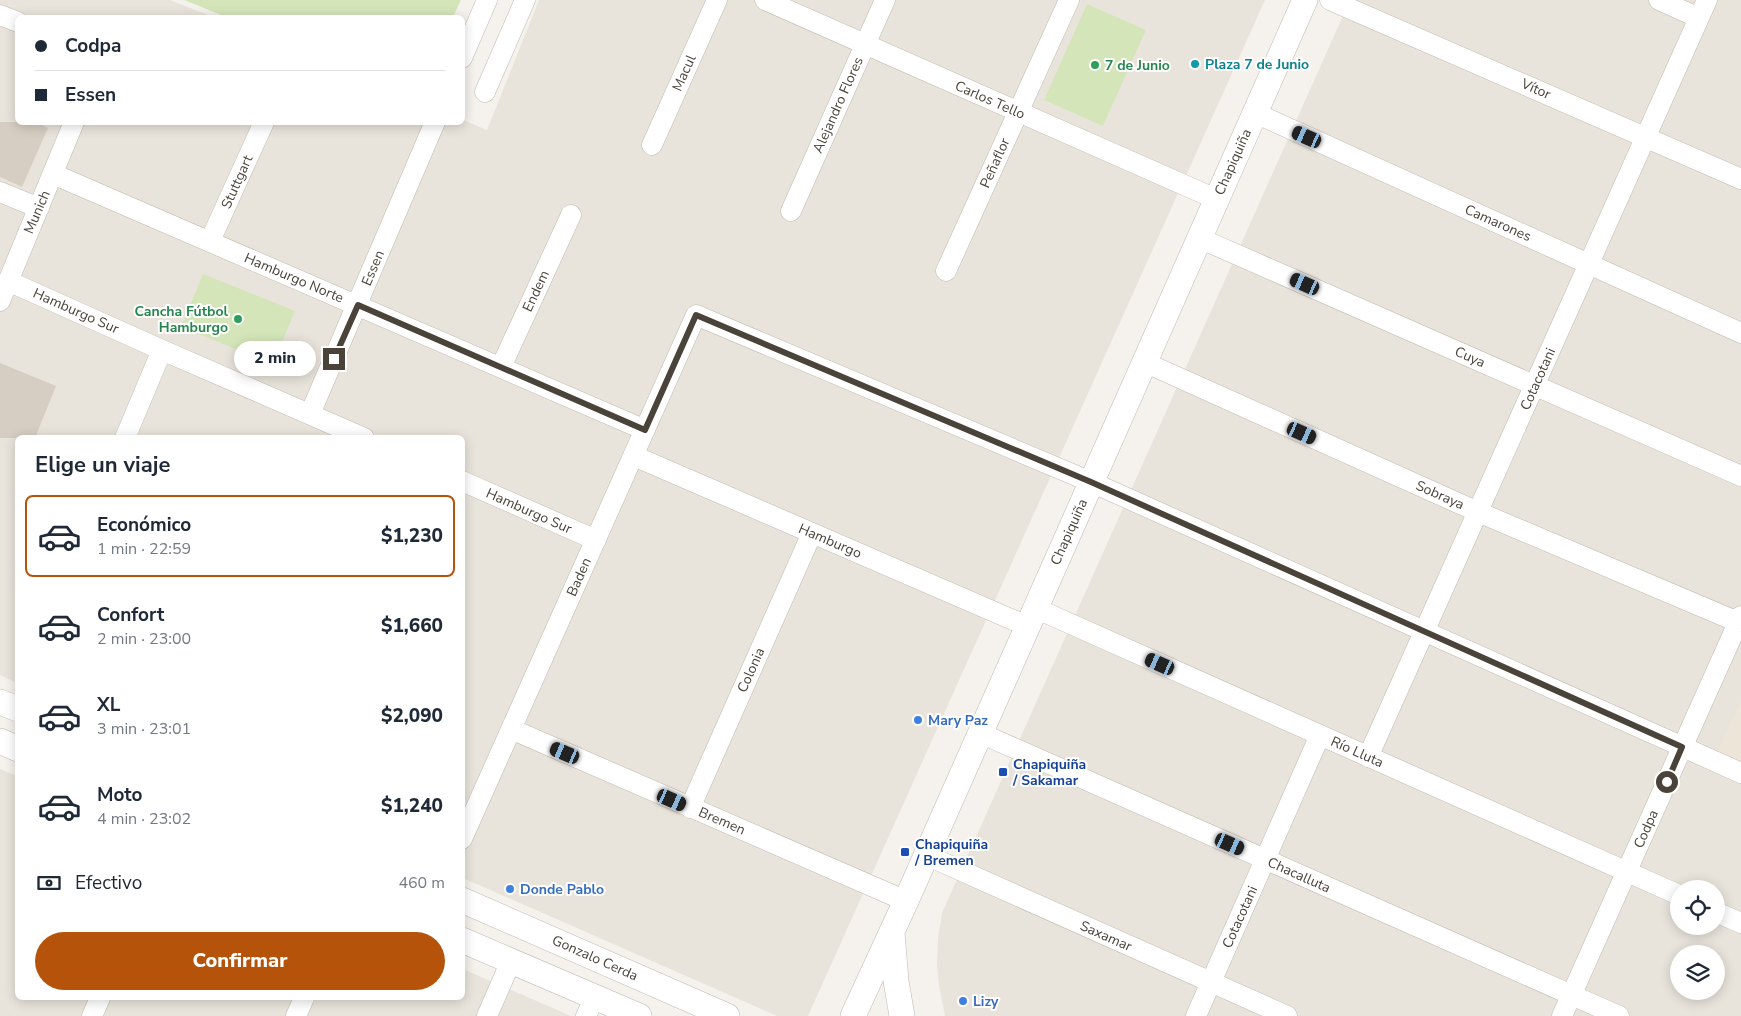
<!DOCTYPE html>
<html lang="es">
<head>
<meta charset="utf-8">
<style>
	:root { --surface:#fff; --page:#f2f2f3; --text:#1f2937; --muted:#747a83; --line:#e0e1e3; --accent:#b45309 }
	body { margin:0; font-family:"Nunito Sans",sans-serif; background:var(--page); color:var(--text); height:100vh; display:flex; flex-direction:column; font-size:19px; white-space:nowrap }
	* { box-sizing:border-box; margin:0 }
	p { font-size:16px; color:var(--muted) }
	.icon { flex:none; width:28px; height:28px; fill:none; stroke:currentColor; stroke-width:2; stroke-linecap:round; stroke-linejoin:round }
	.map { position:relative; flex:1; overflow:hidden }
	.details { position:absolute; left:15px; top:435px; width:450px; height:565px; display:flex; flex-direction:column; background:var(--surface); border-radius:8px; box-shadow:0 2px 12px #0003 }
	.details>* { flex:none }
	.top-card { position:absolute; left:15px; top:15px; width:450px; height:110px; border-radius:8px; box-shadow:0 2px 12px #0003; display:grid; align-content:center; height:110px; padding:0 20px; background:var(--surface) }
	.controls { position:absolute; left:1670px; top:880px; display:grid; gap:10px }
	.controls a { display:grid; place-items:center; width:55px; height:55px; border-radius:50%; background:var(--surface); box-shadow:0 2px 12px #0003; font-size:25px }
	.end { position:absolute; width:22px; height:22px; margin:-11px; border:6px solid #4a433a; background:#fff; box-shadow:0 0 0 2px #fff }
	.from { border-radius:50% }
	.bubble { position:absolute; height:35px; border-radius:18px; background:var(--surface); box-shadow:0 2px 12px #0003; font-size:16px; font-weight:800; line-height:35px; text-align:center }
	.car { position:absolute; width:15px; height:30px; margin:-15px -8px; border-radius:6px; box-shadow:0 0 4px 1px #0007; background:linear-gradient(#222 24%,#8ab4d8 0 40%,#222 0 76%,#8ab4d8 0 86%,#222 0) }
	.top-card b { display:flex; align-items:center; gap:18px; height:48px; font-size:19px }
	.top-card b+b { border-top:1px solid var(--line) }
	.top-card i { width:12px; height:12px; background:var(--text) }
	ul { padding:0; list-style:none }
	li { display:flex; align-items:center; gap:15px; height:82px; margin:0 10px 8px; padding:0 10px; border:2px solid transparent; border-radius:8px }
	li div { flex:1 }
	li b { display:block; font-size:19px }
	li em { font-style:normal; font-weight:800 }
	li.current { border-color:var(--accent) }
	li>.icon { width:45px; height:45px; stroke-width:1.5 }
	h2 { padding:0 20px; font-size:22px; line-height:60px }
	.pay { display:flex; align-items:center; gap:12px; height:55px; padding:0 20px; font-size:19px }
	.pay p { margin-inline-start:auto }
	.action { display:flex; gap:10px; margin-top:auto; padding:10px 20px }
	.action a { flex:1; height:58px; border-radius:30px; background:var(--accent); color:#fff; font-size:20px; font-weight:800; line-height:58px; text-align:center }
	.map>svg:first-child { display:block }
</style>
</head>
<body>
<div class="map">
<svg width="1741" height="1016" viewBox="0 0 1741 1016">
	<rect width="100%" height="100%" fill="#f5f2ed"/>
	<!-- residential -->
	<path fill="#e9e4db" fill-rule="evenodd" d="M0,0H170L213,17L18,18V122H462L463,120L487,130L539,0H1265L808,1016H777L463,878L462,438H18L17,683L0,675Z
		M1350,0H1741V1016H945L939,985L937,964L938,938L942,913ZM1679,889H1716V926H1679ZM1679,954H1716V991H1679Z
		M0,769L17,776L18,998H462L463,969L571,1016H0Z"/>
	<!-- education -->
	<path fill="#ede6d8" d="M1741,700V761L1718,751Z"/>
	<!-- green -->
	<path fill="#d4e6b9" d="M184,0H461L453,17H226Z
		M1087,4L1146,30L1103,126L1044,100Z
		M203,274L295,311L273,364L181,327Z"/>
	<!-- building -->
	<path fill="#d6cec2" d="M0,122H36L48,128L22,187L0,177Z
		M0,363L56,386L35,438H0Z"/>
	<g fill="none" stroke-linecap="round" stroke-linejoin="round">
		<!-- minor casing -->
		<g stroke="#c0b9af" stroke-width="21">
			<path id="minor" d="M765,0L1216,199
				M1330,0L1741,179
				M1659,0L1699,18
				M0,15L18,22
				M462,58L487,0
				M485,92L525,0
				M1255,113L1741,333
				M652,145L717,0
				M53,174L645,430
				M0,192L39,208
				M791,211L885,0
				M1199,238L1741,476
				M210,241L264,122
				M946,271L1069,0
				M8,281L162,350L364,438
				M0,301L74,122
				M1144,362L1478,512L1738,622
				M501,367L571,215
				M310,414L435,122
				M125,438L162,350
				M634,456L1027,626
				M462,481L596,540
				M1035,608L1679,895
				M511,729L906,901
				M980,733L1619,1016
				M1368,757L1707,0
				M690,808L812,533
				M462,839L696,315L1091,482L1741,773
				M926,855L1287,1016
				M1716,912L1741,923
				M92,1016L100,998
				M296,1016L304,998
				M487,1016L511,961
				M586,1016L595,997
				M1196,1016L1320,735
				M1562,1016L1741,616"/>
		</g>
		<!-- tertiary casing -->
		<g stroke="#c0b9af" stroke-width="26">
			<path id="tertiary" d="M0,702L18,709
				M0,741L18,749
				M462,900L727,1016
				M892,933L896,981L902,1016
				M462,940L639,1016
				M853,1016L906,901L1305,0"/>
		</g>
		<!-- minor -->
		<use href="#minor" stroke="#fff" stroke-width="20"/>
		<!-- tertiary -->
		<use href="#tertiary" stroke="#fff" stroke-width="25"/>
	</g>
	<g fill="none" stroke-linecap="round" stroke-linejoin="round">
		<!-- route -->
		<path stroke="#4a433a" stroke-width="6" d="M334,359L358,305L645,430L696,315L1091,482L1682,747L1667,782"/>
	</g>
	<!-- markers -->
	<circle fill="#0f9aa8" stroke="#fff" stroke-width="2" cx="1195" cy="64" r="5"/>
	<g fill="#2e9e5b" stroke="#fff" stroke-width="2">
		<circle cx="1095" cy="65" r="5"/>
		<circle cx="238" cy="319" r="5"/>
	</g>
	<g fill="#3f7fe0" stroke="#fff" stroke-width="2">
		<circle cx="918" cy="720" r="5"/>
		<circle cx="510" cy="889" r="5"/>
		<circle cx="963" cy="1001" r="5"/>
	</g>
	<g fill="#1a4fb4" stroke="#fff" stroke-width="2">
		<rect x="998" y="767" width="10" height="10" rx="2.5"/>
		<rect x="900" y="847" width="10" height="10" rx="2.5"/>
	</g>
	<g text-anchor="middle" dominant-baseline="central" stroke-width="4" stroke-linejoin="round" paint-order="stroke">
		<!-- culture labels -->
		<g font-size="14" font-weight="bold" fill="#0d838f" stroke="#fff" text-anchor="start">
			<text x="1205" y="64">Plaza 7 de Junio</text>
		</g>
		<!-- leisure labels -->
		<g font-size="14" font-weight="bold" fill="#27864d" stroke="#fff" text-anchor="start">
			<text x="1105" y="65">7 de Junio</text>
			<text x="228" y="311" text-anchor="end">Cancha Fútbol<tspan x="228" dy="16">Hamburgo</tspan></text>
		</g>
		<!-- street labels -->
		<g font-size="14" fill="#4a433a" stroke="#fff">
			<text transform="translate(684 73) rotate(-66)">Macul</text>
			<text transform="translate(1536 89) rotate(24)">Vítor</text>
			<text transform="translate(990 100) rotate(24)">Carlos Tello</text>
			<text transform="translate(838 105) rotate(-66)">Alejandro Flores</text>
			<text transform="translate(1233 162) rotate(-66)">Chapiquiña</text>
			<text transform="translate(995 163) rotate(-66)">Peñaflor</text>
			<text transform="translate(237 182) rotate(-66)">Stuttgart</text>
			<text transform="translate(37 212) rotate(-67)">Munich</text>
			<text transform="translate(1498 223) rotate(24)">Camarones</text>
			<text transform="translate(373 268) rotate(-67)">Essen</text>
			<text transform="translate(294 278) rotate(23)">Hamburgo Norte</text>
			<text transform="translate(536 291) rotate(-65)">Endem</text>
			<text transform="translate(76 311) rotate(24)">Hamburgo Sur</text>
			<text transform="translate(1470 357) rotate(24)">Cuya</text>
			<text transform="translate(1538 379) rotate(-66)">Cotacotani</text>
			<text transform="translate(1440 495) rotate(24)">Sobraya</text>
			<text transform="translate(529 511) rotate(24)">Hamburgo Sur</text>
			<text transform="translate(1069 532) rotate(-66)">Chapiquiña</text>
			<text transform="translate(830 541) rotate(23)">Hamburgo</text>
			<text transform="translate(579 577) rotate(-66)">Baden</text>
			<text transform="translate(751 670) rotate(-66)">Colonia</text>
			<text transform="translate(1357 752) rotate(24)">Río Lluta</text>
			<text transform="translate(722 821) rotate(23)">Bremen</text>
			<text transform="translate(1646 829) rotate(-66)">Codpa</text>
			<text transform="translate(1299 875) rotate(24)">Chacalluta</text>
			<text transform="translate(1240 917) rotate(-66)">Cotacotani</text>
			<text transform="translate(1106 936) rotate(24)">Saxamar</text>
			<text transform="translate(595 958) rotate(24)">Gonzalo Cerda</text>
		</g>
		<!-- shop labels -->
		<g font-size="14" font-weight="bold" fill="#366cbe" stroke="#fff" text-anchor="start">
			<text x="928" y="720">Mary Paz</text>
			<text x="520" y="889">Donde Pablo</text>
			<text x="973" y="1001">Lizy</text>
		</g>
		<!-- transit labels -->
		<g font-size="14" font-weight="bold" fill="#164399" stroke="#fff" text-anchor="start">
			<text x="1013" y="764">Chapiquiña<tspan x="1013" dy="16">/ Sakamar</tspan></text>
			<text x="915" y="844">Chapiquiña<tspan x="915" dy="16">/ Bremen</tspan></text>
		</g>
	</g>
</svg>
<div class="controls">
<a><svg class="icon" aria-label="locate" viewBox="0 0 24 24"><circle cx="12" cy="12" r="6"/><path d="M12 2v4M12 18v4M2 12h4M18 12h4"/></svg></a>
<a><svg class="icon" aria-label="layers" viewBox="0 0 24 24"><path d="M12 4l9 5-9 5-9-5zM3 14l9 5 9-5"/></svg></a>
</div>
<i class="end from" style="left:1667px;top:782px"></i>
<i class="end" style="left:334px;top:359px"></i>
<div class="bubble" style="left:234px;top:341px;width:82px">2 min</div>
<i class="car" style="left:1307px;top:137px;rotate:294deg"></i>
<i class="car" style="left:1305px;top:284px;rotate:294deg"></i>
<i class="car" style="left:1302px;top:433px;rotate:114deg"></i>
<i class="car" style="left:1160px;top:664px;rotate:294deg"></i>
<i class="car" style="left:565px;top:753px;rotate:293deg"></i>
<i class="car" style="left:672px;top:800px;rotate:114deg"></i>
<i class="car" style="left:1230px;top:844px;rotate:114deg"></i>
<div class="top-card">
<b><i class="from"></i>Codpa</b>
<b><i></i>Essen</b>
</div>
<section class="details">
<h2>Elige un viaje</h2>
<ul>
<li class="current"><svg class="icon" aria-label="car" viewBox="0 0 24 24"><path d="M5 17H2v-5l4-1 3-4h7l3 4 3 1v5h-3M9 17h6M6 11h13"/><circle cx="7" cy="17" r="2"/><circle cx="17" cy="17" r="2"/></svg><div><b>Económico</b><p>1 min · 22:59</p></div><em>$1,230</em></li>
<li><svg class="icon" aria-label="car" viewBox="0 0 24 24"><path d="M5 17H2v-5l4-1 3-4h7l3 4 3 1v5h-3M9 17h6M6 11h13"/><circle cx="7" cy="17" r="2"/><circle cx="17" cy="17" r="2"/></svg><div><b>Confort</b><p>2 min · 23:00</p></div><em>$1,660</em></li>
<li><svg class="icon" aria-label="car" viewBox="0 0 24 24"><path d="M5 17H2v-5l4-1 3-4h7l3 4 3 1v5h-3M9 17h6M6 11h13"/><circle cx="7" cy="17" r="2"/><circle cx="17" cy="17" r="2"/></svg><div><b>XL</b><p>3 min · 23:01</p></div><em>$2,090</em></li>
<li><svg class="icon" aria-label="car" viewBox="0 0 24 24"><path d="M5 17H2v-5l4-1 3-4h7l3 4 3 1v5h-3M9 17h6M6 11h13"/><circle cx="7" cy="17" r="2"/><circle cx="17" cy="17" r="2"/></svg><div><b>Moto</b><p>4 min · 23:02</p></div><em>$1,240</em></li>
</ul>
<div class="pay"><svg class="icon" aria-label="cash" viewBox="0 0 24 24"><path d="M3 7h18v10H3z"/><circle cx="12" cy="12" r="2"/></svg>Efectivo<p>460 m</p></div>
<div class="action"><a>Confirmar</a></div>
</section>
</div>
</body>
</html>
